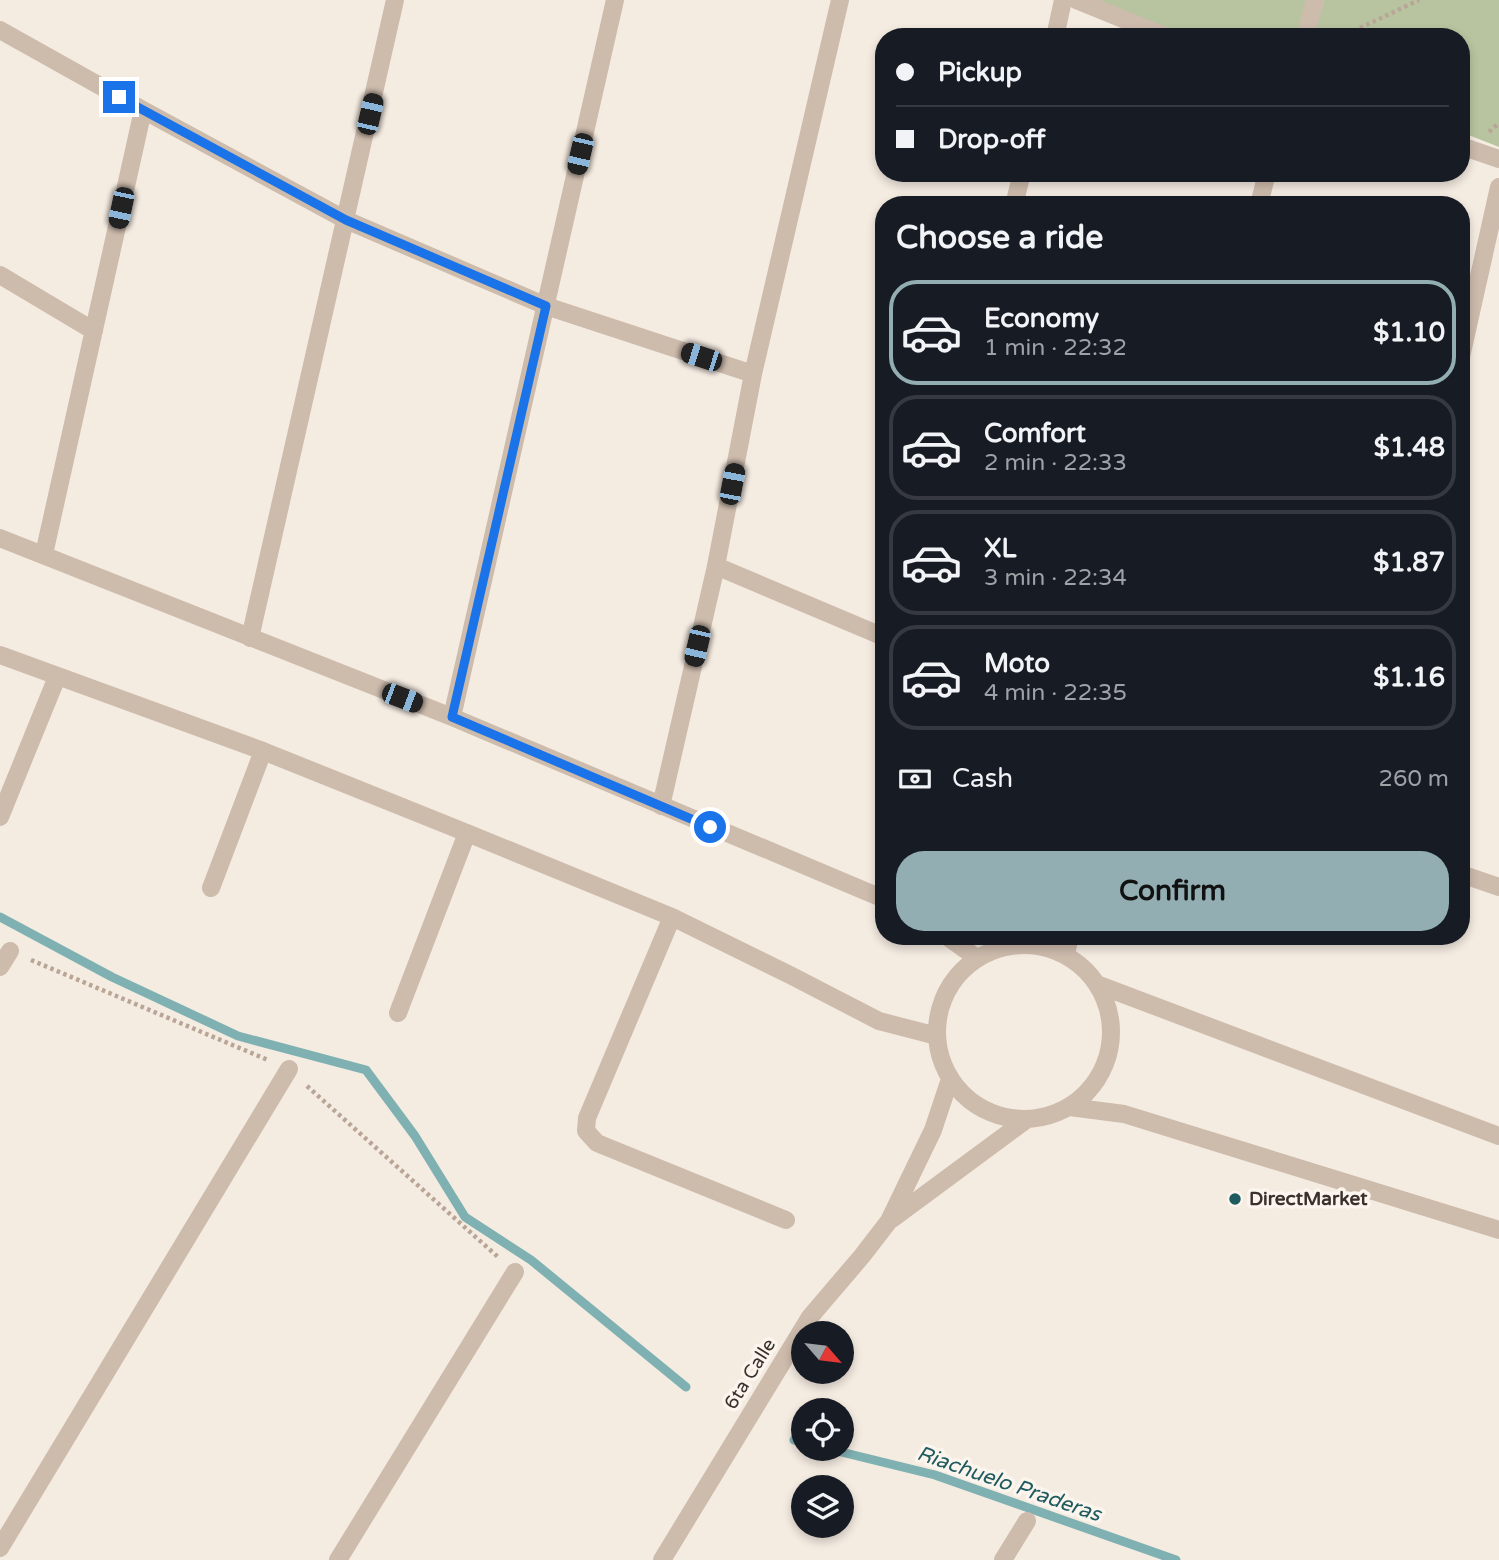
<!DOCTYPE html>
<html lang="en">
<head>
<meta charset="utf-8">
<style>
	:root { --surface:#171b24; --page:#20242c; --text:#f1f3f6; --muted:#9ea1a6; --line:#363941; --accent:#92aeb2 }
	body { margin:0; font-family:"Varela Round",sans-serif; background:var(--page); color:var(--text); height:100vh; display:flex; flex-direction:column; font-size:26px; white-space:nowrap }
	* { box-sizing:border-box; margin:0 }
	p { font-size:23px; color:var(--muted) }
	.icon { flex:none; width:38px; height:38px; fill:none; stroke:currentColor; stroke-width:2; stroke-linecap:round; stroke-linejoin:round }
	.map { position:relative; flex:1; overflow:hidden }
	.side { position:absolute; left:875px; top:196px; width:595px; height:749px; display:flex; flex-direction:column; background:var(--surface); border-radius:28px; box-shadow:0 4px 10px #0003 }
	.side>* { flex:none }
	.hud { position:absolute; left:875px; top:28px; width:595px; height:154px; border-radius:28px; box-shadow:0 4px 10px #0003; display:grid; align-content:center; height:154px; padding:0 21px; background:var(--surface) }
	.needle { width:46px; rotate:118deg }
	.buttons { position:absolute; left:791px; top:1321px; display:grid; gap:14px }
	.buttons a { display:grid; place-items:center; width:63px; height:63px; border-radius:50%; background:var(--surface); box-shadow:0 4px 10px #0003; font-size:35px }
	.end { position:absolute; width:32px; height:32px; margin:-16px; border:9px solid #1a73e8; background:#fff; box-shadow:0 0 0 4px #fff }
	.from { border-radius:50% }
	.car { position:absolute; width:21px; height:42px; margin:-21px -10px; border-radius:9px; box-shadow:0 0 5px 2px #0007; background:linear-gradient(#222 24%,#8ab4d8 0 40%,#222 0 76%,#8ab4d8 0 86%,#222 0) }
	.hud b { display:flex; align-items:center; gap:24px; height:66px; font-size:26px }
	.hud b+b { border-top:2px solid var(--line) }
	.hud i { width:18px; height:18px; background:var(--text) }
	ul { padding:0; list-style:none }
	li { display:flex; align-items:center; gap:21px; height:105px; margin:0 14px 10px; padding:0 7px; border:4px solid var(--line); border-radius:28px }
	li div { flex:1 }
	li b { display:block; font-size:26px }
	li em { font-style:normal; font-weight:800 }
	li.on { border-color:var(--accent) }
	li>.icon { width:63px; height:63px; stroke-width:1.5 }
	h2 { padding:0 21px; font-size:32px; line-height:84px }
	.pay { display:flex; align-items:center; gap:18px; height:77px; padding:0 21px; font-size:26px }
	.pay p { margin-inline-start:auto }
	.action { display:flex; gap:14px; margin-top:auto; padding:14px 21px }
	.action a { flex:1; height:80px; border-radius:28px; background:var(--accent); color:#111; font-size:28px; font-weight:800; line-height:80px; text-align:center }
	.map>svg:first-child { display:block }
</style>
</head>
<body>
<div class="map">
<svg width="1499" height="1560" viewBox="0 0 1499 1560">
	<rect width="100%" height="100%" fill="#f4ebe1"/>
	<!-- green -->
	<path fill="#b8c4a0" d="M1076,0H1314L1304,37H1167Z
		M1324,0H1499V147L1461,132V37H1313Z"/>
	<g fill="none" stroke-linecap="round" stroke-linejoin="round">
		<!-- stream -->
		<path stroke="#7fb0b2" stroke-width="9" d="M0,917L112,977L238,1036L366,1070L415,1136L465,1217L531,1260L686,1387
			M794,1440L803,1443
			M829,1449L935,1475L1176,1560"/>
		<!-- path -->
		<path stroke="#b9a596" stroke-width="4.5" stroke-dasharray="3.5 3.5" stroke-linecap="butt" d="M1341,37L1419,0
			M1489,132L1499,123
			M31,960L268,1060
			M307,1086L498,1257"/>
		<!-- minor -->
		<path stroke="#cdbbac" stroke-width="18" d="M1076,0L1167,37
			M0,30L143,110L346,220L546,306L753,374
			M1055,37L1063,0
			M1305,37L1315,0
			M1461,146L1499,159
			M1014,205L1022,173
			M1259,205L1267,173
			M0,275L94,331
			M1461,357L1499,187
			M0,538L452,717L884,899
			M44,554L143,110
			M716,566L884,637
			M250,638L395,0
			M0,655L263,751L467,833L672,917L790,975L879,1021L937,1036
			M452,717L615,0
			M661,806L716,566L753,374L840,0
			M0,817L57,677
			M1461,874L1499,887
			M211,888L263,751
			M672,917L587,1118L586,1131L597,1143L786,1220
			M946,936L977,958
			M937 1032a87 87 0 1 1 174 0a87 87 0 1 1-174 0Z
			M1066,954L1070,936
			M0,967L10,951
			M1099,985L1499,1136
			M398,1013L467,833
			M1070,1107L1124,1114L1499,1230
			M892,1219L1026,1120
			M0,1548L289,1069
			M338,1560L515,1272
			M662,1560L810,1317L862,1256L889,1221L933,1130L950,1079
			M1003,1560L1027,1521"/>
	</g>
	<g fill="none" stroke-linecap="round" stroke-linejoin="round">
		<!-- route -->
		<path stroke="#1a73e8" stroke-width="9" d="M119,97L346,220L546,306L452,717L710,827"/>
	</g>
	<!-- markers -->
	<circle fill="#1f5a5e" stroke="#fbf5ee" stroke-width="2.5" cx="1235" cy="1199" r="7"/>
	<g text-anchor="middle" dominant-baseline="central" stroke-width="7" stroke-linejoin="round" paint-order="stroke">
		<!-- poi labels -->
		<g font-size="19" font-weight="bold" fill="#3b302b" stroke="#fbf5ee" text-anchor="start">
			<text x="1249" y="1199">DirectMarket</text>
		</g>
		<!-- street labels -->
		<g font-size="19" fill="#3b302b" stroke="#fbf5ee">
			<text transform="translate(750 1374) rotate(-58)">6ta Calle</text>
		</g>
		<!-- water labels -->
		<g font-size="21" font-style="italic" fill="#1f5a5e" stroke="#fbf5ee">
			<text transform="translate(1009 1484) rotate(19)">Riachuelo Praderas</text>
		</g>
	</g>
</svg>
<div class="buttons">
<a><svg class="needle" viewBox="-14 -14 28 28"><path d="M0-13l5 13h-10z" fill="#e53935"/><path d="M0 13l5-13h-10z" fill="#9ea1a6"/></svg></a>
<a><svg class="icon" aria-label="locate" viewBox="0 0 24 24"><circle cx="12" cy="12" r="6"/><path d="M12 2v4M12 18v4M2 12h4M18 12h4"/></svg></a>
<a><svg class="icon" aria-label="layers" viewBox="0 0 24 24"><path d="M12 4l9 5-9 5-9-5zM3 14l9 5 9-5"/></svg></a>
</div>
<i class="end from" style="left:710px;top:827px"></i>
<i class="end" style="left:119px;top:97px"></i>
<i class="car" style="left:370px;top:114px;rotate:13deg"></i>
<i class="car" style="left:580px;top:154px;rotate:193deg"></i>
<i class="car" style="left:121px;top:208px;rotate:192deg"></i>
<i class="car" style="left:701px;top:357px;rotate:288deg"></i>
<i class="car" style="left:732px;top:484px;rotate:11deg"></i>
<i class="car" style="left:697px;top:646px;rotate:193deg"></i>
<i class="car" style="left:402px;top:698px;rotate:111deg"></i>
<div class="hud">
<b><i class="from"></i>Pickup</b>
<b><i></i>Drop-off</b>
</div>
<section class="side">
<h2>Choose a ride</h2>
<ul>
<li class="on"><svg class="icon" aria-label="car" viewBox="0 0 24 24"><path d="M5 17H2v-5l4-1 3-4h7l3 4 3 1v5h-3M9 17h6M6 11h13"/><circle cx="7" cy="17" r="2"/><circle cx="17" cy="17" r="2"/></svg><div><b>Economy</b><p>1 min · 22:32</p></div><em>$1.10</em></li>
<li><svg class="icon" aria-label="car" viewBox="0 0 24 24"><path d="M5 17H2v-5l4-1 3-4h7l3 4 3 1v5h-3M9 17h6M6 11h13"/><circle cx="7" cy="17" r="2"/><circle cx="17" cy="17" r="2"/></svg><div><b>Comfort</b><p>2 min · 22:33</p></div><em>$1.48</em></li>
<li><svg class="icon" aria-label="car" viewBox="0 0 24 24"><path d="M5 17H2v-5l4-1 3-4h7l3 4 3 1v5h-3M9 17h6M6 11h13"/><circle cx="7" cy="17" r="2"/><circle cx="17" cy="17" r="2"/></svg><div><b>XL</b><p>3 min · 22:34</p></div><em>$1.87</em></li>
<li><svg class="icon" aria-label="car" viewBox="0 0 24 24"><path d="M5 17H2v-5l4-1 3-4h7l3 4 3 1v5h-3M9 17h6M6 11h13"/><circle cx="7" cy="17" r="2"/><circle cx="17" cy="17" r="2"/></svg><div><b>Moto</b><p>4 min · 22:35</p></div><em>$1.16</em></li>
</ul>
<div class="pay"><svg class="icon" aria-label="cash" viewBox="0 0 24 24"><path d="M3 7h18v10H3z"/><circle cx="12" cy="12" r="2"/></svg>Cash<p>260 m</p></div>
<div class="action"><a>Confirm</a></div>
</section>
</div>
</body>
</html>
